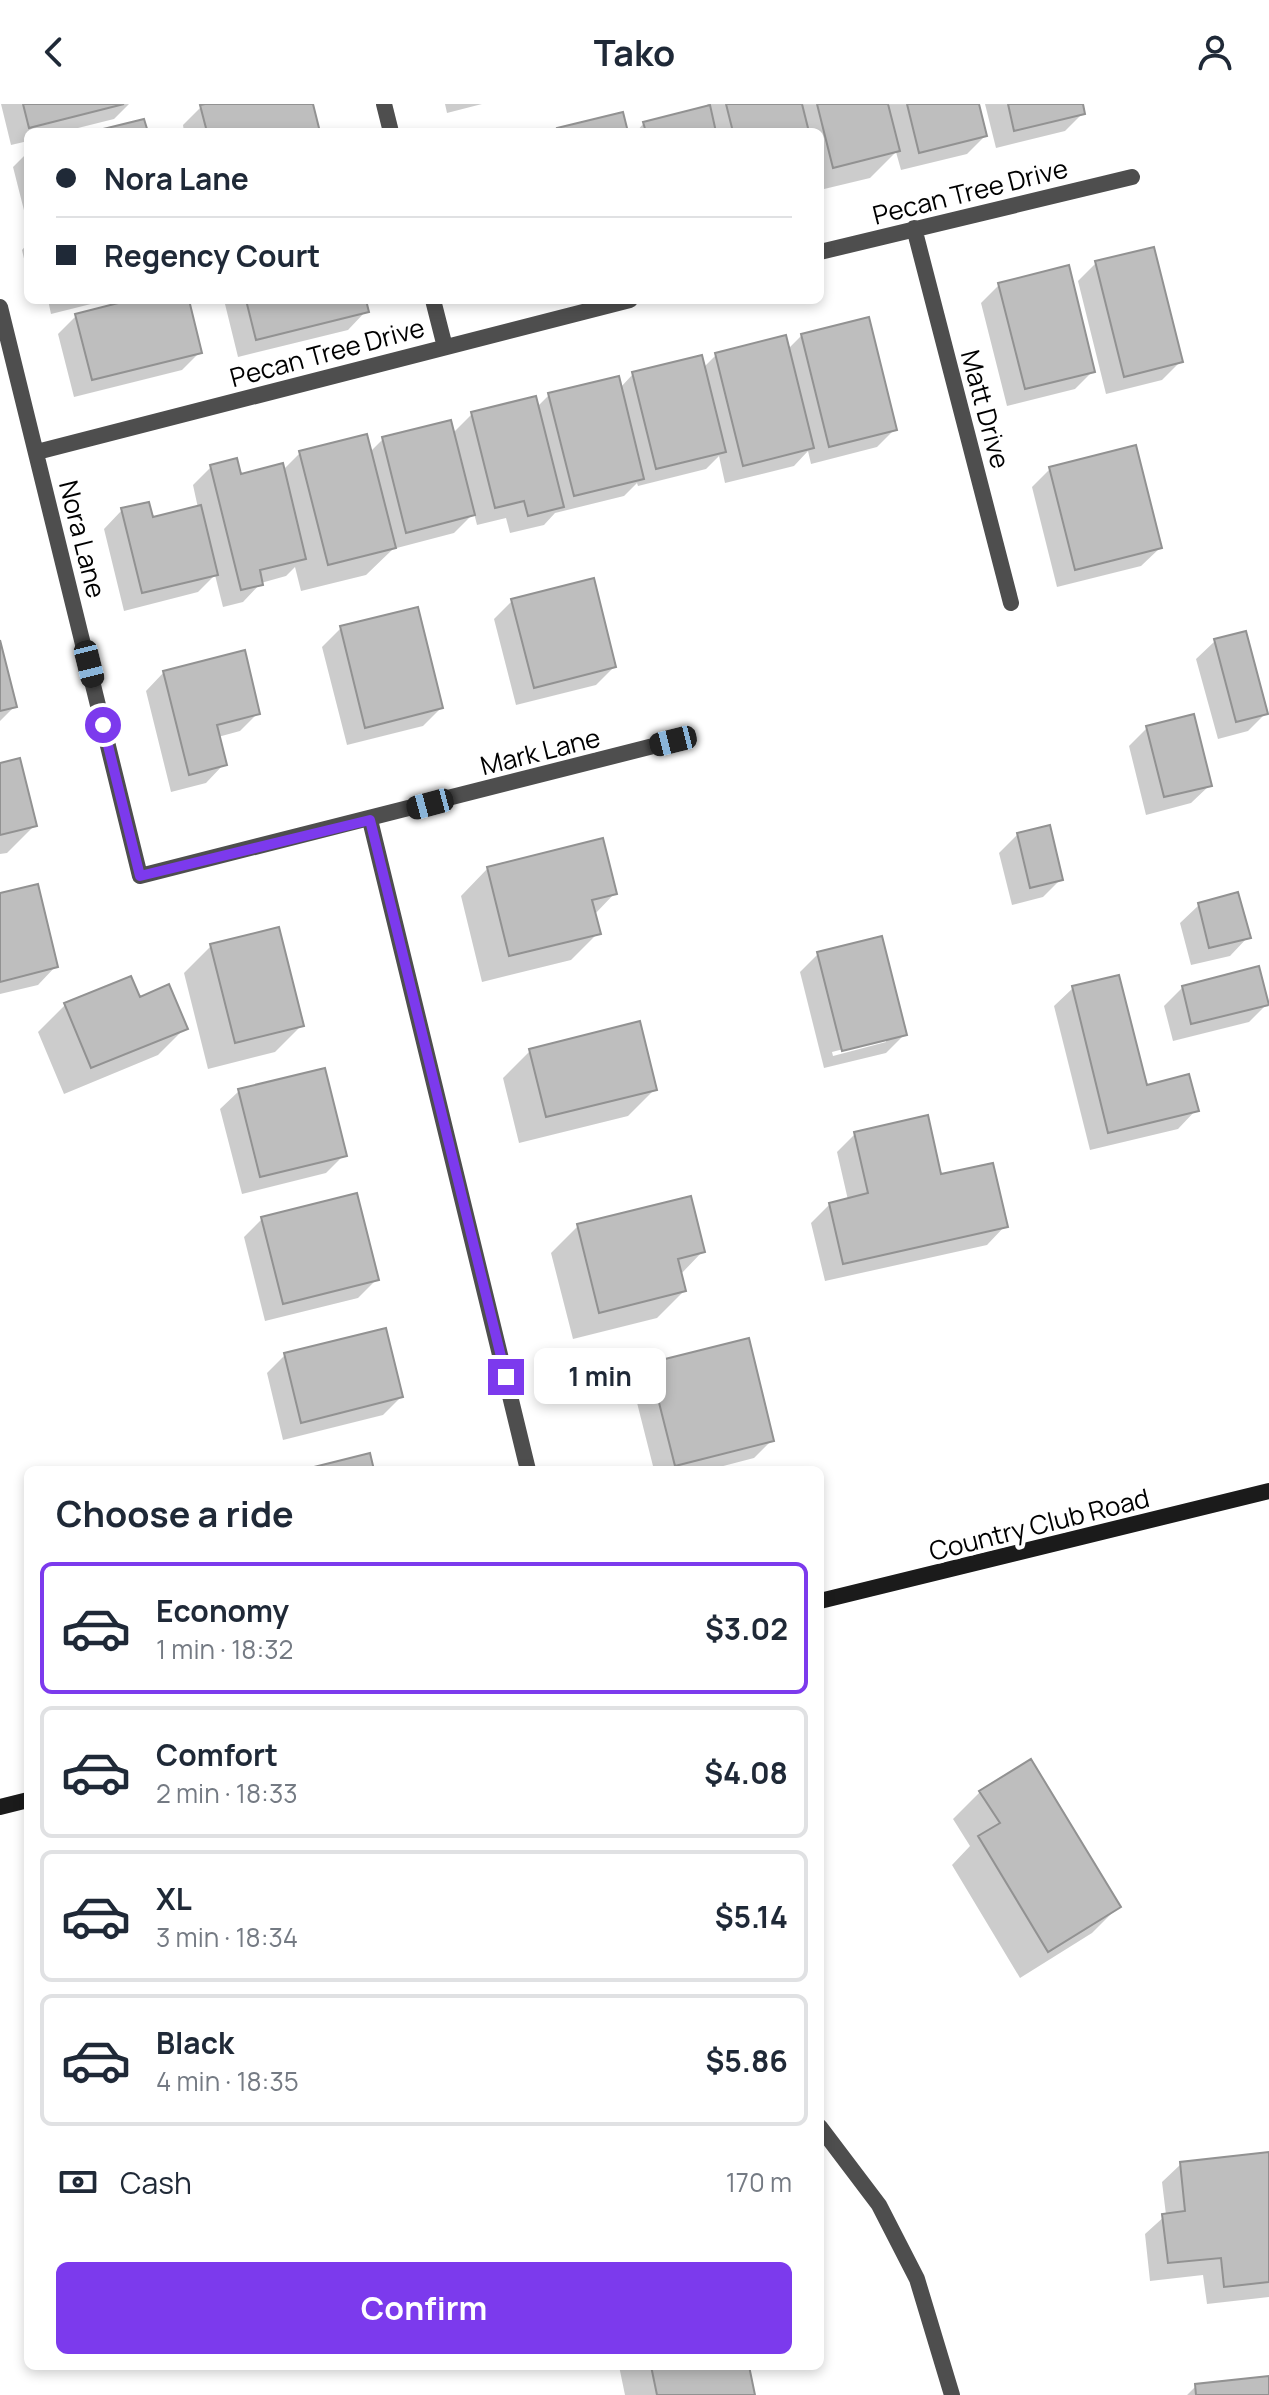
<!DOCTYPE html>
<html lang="en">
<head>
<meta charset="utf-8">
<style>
	:root { --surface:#fff; --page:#f2f2f3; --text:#1f2937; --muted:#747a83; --line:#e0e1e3; --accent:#7c3aed }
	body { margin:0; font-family:Manrope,sans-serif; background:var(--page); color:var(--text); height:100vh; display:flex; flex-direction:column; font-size:30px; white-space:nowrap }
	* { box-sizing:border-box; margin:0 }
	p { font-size:26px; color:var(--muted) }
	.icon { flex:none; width:44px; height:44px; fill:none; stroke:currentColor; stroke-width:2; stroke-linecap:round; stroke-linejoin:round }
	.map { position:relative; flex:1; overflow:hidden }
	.side { position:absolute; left:24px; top:1362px; width:800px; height:904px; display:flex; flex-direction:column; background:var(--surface); border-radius:12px; box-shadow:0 4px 12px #0003 }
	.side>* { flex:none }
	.banner { position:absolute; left:24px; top:24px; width:800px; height:176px; border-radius:12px; box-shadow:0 4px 12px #0003; display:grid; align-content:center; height:176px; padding:0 32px; background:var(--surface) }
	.end { position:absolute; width:36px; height:36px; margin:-18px; border:10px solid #7c3aed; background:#fff; box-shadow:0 0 0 4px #fff }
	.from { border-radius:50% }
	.bubble { position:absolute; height:56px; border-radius:12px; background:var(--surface); box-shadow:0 4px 12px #0003; font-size:26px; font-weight:700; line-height:56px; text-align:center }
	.car { position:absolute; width:24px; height:48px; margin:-24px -12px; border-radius:10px; box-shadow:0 0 6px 2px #0007; background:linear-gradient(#222 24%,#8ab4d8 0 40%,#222 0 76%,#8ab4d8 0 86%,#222 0) }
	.banner b { display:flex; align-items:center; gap:28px; height:76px; font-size:30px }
	.banner b+b { border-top:2px solid var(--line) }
	.banner i { width:20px; height:20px; background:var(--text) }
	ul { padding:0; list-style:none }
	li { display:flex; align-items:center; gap:24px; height:132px; margin:0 16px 12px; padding:0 16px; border:4px solid var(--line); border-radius:12px }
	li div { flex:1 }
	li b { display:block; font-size:30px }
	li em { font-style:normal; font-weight:700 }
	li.selected { border-color:var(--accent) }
	li>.icon { width:72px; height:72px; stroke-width:1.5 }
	h2 { padding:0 32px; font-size:36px; line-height:96px }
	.pay { display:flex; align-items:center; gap:20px; height:88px; padding:0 32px; font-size:30px }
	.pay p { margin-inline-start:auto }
	.action { display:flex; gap:16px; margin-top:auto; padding:16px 32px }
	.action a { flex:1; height:92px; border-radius:12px; background:var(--accent); color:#fff; font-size:32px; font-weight:700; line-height:92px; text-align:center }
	header { display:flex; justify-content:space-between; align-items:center; height:104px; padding:0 32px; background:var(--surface); font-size:36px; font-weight:700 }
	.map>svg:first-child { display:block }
</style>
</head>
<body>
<header><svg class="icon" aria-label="back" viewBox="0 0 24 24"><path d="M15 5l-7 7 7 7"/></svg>Tako<svg class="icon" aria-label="person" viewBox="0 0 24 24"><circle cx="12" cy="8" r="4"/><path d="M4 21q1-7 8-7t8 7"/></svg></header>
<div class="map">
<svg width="1269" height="2291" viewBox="0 0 1269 2291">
	<rect width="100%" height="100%" fill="#fff"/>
	<!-- shadow -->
	<path fill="#0003" fill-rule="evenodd" d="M1,0H129L114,15L62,28H28V37L11,41Z
		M213,0H311L318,28H184L183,21L201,3Z
		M445,0H482L447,9Z
		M708,0H977L985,32L967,50L901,66L896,48L870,74L820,86V28H636L644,19L703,5Z
		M985,0H1081L1083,9L1065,27L996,44Z
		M28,48V122L13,63Z
		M28,139V168H27L22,146Z
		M1096,159L1180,258L1162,276L1106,290L1078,177Z
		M1000,180L1093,267L1075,285L1007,302L981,199Z
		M48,196H107L51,210Z
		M139,196H187L200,248L182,266L74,293L58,230L76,212Z
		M224,196H364L366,207L348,226L238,253Z
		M802,231L895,325L877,343L811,360L808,347L794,362L725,379L719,352L706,365L638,382L637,379L624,392L555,409L544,421L510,429L506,414L477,421L474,409L454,429L393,445L366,471L301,487L295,463L286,472L261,479L243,498L223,503L215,471L198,488L124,507L104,425L122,406L151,415L198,404L193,381L211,363L239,372L282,367L300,349L370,348L383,335L452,330L472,310L537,303L549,291L620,284L633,270L703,264L716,251L787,246Z
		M1050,365L1160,444L1141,462L1057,483L1032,383Z
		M512,497L614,563L596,581L516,601L494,515Z
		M341,524L441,604L423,622L347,641L322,543Z
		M1215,537L1266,609L1248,627L1218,635L1196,555Z
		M0,544L15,602L0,617Z
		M164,568L258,609L240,627L218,633L224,660L206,679L171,688L146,587Z
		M1147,624L1210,681L1191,699L1146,711L1129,642Z
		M0,661L35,721L7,749L0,750Z
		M1018,730L1061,775L1043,793L1012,801L999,749Z
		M488,764L615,789L594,811L598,829L571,856L482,878L461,792Z
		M0,791L56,862L38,881L0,890Z
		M1199,801L1248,833L1230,852L1191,861L1180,819Z
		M211,842L302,921L275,948L208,965L184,869Z
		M818,850L904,931L886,949L824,964L800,868ZM886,934V938L833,952L832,948Z
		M1183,883L1267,900L1249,918L1173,937L1164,902Z
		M1073,884L1145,983L1196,1006L1178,1025L1090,1046L1054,902Z
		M138,895L185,924L158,951L64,990L38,928L65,901Z
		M530,947L655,985L628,1012L519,1039L503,974Z
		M239,987L344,1051L326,1069L242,1090L220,1005Z
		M855,1030L940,1073L1005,1122L987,1141L825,1177L811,1119L830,1100L848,1096L837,1048Z
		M262,1115L377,1175L358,1194L265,1217L244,1133Z
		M578,1122L703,1147L680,1171L684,1187L657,1214L573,1235L551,1149Z
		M285,1251L401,1293L383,1311L283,1336L267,1269Z
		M650,1260L772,1336L754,1354L708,1366H654L632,1279Z
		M980,1688L1119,1802L1092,1829L1020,1874L952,1761L970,1742L953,1715Z
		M1269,2050V2193L1207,2200L1203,2171L1150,2177L1145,2130L1166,2111L1162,2078L1181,2060Z
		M619,2262H747L753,2291H625Z
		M1269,2274V2291H1187L1196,2282Z"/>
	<!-- building -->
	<path fill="#bebebe" stroke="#929292" stroke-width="2" d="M23,0H124L29,24Z
		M205,0H313L320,28H207L200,1Z
		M726,0H802L809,28H733Z
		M817,0H888L900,47L833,64Z
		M907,0H979L987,32L919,49Z
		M1008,0H1083L1085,10L1014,27Z
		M710,1L716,28H646L643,18Z
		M623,8L628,28H558L557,24Z
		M144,15L148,28H91Z
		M1154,143L1183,258L1124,273L1095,157Z
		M1069,161L1095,268L1025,285L998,179Z
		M130,196H189L202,249L92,276L75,210Z
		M246,196H366L369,208L256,236Z
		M869,213L897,326L829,343L801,230Z
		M786,231L814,344L743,362L715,249Z
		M702,251L726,348L656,365L632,268Z
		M619,272L644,375L574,392L548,289Z
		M536,292L564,403L528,412L524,397L495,404L471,308Z
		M451,316L475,411L406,429L382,333Z
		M367,330L396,444L328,461L299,347Z
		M1136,341L1162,444L1075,466L1049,363Z
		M237,354L241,370L283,359L306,455L260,466L263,481L241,486L210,361Z
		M149,398L153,413L201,401L218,471L142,489L121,404Z
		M594,474L616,563L534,584L511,495Z
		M418,503L443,604L365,624L340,522Z
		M1246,527L1268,610L1236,618L1214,535Z
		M0,536L17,603L0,607Z
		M245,546L260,610L217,621L227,661L189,671L163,567Z
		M1194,610L1212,682L1164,693L1146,622Z
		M20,654L37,722L0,731V659Z
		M1050,721L1063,776L1030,784L1017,729Z
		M603,734L617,790L592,796L601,830L509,852L487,763Z
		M38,780L58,863L0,878V789Z
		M1238,788L1251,834L1209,844L1198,799Z
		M279,823L304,922L235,939L210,840Z
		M882,832L907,931L842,947L817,848Z
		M1259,862L1269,901L1191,920L1182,882Z
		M1119,871L1147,981L1189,970L1199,1007L1108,1029L1072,882Z
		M131,872L140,893L169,880L188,925L91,964L64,899Z
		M640,917L657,986L546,1013L529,945Z
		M325,964L347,1052L260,1073L238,985Z
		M928,1011L941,1070L993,1059L1008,1123L843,1160L829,1099L868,1089L854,1028Z
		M357,1089L379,1176L283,1200L261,1113Z
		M691,1092L705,1148L678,1155L686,1187L599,1209L577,1120Z
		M386,1224L403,1293L301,1319L284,1249Z
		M749,1234L774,1337L675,1362L649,1259Z
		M370,1349L374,1366H302Z
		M1031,1655L1121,1803L1048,1848L978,1732L1000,1719L979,1687Z
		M1269,2048V2178L1224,2183L1221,2154L1168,2159L1162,2110L1185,2107L1180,2058Z
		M651,2262H749L755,2291H657Z
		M1269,2272V2291H1196L1195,2280Z"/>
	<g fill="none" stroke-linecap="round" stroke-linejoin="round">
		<!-- minor -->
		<path stroke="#4e4e4e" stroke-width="16" d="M384,0L391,28
			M914,124L1011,499
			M820,148L1132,73
			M433,196L445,243
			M0,203L140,772L673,637
			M37,348L630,196
			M370,716L528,1366
			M820,2023L879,2101L917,2175L952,2291"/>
		<!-- secondary -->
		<path stroke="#1b1b1b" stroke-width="16" d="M820,1497L1269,1387
			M0,1703L28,1696"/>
	</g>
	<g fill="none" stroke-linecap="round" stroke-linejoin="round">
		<!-- route -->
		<path stroke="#7c3aed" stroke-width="10" d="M103,621L140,772L370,716L506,1273"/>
	</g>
	<g text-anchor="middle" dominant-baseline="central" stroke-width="8" stroke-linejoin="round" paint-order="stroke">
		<!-- street labels -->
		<g font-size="26" fill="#000" stroke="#fff">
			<text transform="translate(970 87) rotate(-14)">Pecan Tree Drive</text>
			<text transform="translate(327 248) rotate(-15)">Pecan Tree Drive</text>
			<text transform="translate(986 305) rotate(75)">Matt Drive</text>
			<text transform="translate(83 435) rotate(76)">Nora Lane</text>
			<text transform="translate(540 647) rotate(-14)">Mark Lane</text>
			<text transform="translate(1039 1420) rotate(-14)">Country Club Road</text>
		</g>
	</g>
</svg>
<i class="end from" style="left:103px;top:621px"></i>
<i class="end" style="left:506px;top:1273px"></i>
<div class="bubble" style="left:534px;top:1244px;width:132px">1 min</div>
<i class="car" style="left:89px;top:560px;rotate:166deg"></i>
<i class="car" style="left:673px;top:637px;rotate:256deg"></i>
<i class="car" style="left:430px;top:700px;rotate:255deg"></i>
<div class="banner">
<b><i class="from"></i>Nora Lane</b>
<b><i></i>Regency Court</b>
</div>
<section class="side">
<h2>Choose a ride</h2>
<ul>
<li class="selected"><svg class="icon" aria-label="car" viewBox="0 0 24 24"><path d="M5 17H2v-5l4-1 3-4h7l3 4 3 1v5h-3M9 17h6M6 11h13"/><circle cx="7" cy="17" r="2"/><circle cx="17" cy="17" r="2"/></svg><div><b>Economy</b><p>1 min · 18:32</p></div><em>$3.02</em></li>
<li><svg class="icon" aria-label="car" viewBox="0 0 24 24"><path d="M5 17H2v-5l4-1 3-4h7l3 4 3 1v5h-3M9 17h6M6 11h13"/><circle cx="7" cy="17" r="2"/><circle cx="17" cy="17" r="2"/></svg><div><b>Comfort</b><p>2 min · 18:33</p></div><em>$4.08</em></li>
<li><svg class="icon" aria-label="car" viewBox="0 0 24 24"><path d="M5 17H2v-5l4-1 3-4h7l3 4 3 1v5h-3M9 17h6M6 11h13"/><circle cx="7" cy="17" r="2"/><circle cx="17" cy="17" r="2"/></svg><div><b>XL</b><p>3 min · 18:34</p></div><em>$5.14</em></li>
<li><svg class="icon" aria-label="car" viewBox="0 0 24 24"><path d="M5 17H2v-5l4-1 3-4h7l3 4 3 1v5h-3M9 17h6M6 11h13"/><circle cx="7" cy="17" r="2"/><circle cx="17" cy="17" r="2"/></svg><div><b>Black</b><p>4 min · 18:35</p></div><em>$5.86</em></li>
</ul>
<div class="pay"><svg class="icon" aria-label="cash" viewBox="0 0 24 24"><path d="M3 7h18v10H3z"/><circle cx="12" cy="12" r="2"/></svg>Cash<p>170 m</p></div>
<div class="action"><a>Confirm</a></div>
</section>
</div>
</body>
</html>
